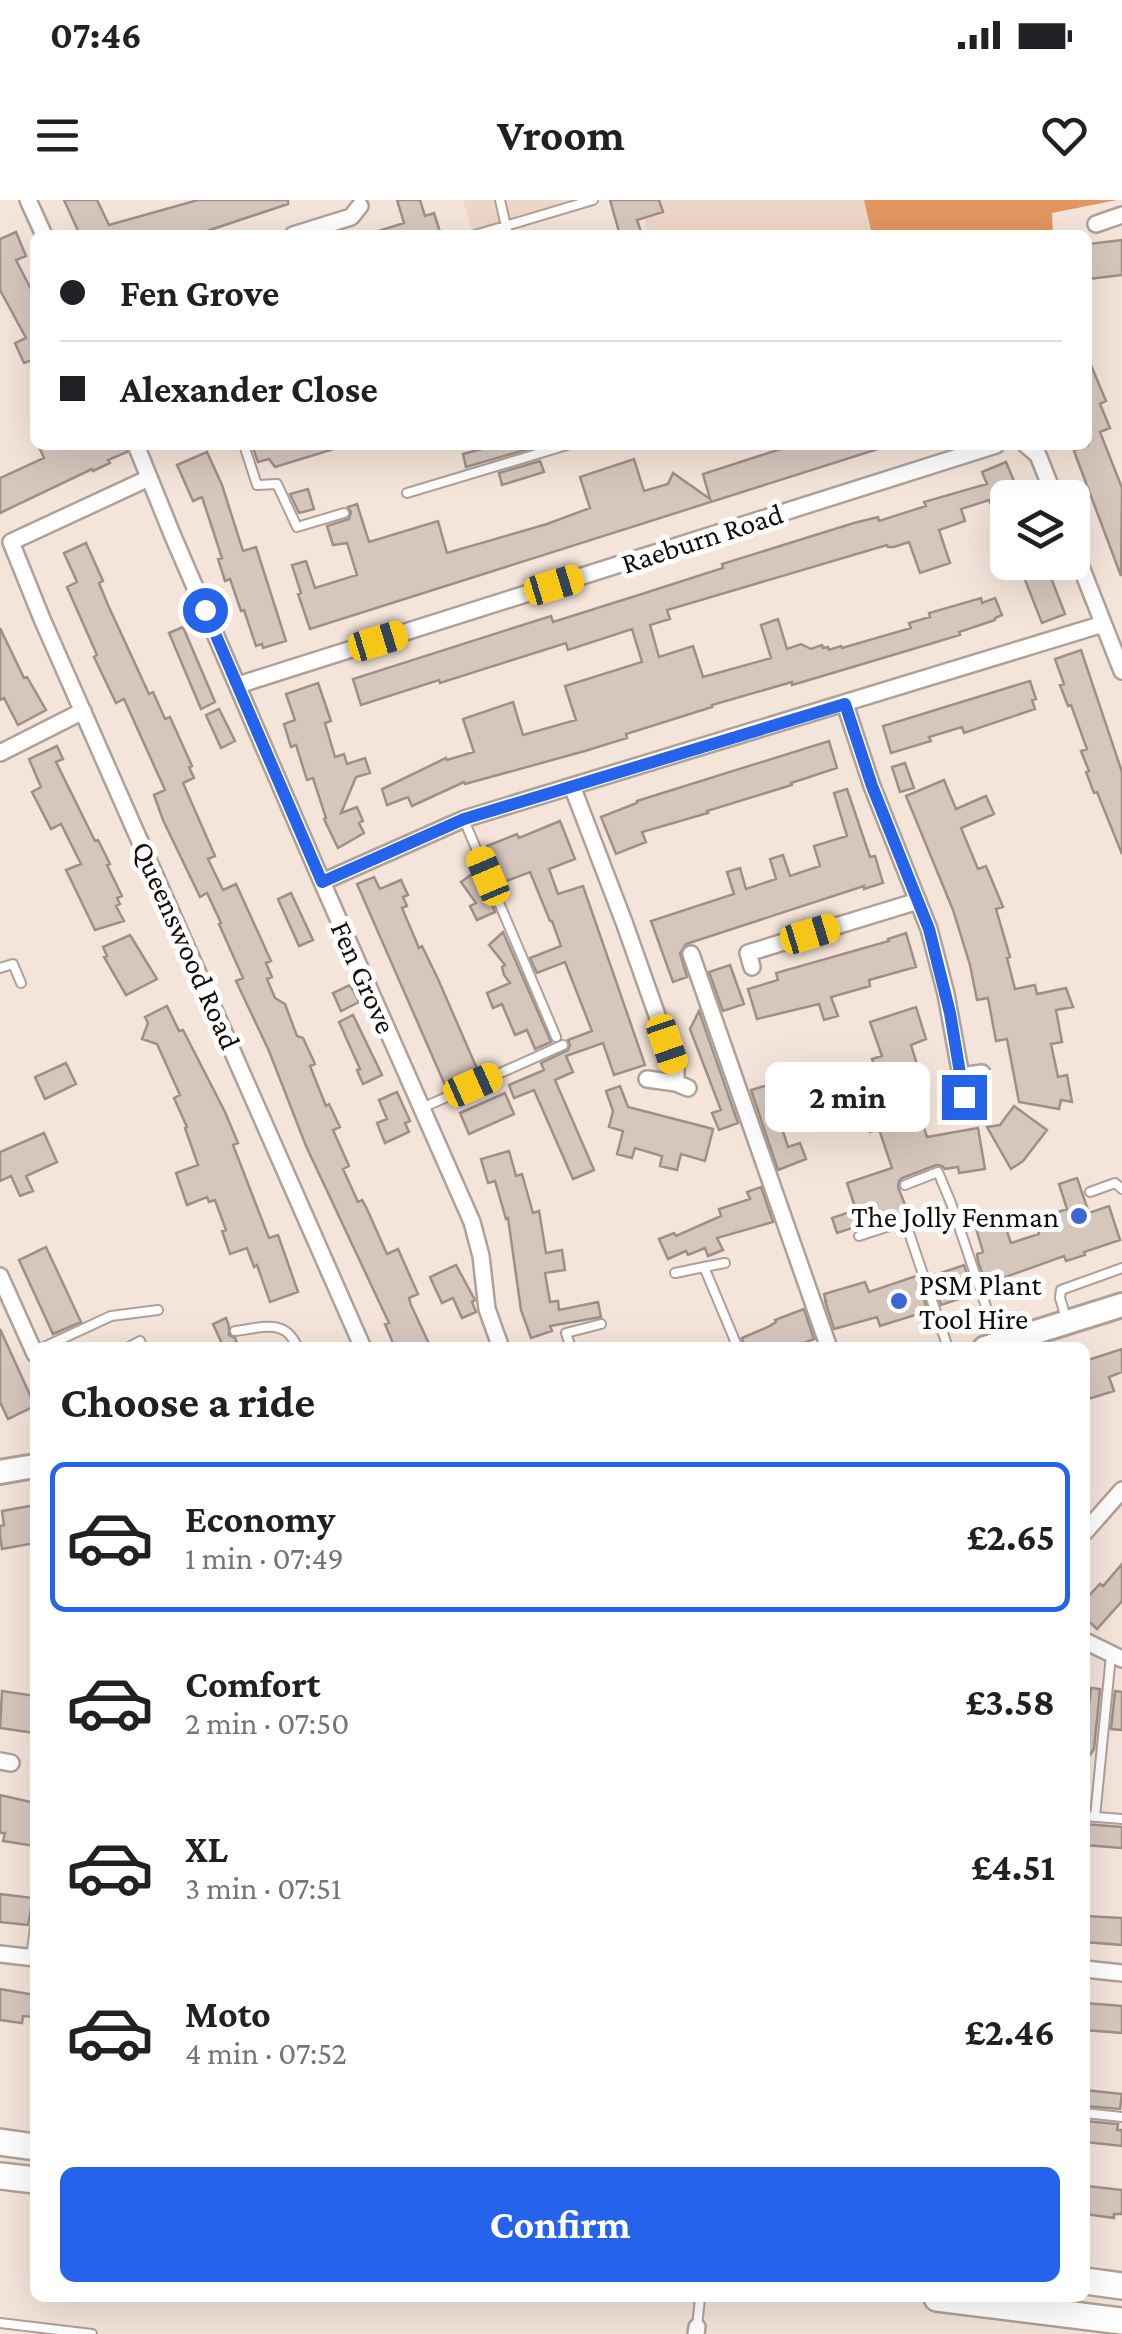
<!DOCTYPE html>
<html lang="en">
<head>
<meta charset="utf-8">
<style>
	:root { --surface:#fff; --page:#f2f2f2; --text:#202124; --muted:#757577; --line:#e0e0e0; --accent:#2563eb }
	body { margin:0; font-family:"Crimson Pro",serif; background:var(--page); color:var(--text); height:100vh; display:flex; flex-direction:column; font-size:38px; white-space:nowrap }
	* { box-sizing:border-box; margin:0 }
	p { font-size:32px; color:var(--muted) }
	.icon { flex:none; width:55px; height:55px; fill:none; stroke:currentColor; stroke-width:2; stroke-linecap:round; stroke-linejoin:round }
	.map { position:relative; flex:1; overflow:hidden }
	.side { position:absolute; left:30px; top:1142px; width:1060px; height:960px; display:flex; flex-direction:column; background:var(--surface); border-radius:15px; box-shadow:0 10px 40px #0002 }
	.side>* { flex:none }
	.hud { position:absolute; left:30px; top:30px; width:1062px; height:220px; border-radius:15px; box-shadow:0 10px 40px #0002; display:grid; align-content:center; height:220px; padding:0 30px; background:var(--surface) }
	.tools { position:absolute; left:990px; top:280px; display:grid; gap:20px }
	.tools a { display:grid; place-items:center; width:100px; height:100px; border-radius:15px; background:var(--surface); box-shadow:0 10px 40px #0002; font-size:50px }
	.end { position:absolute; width:45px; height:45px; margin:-22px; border:12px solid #2563eb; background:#fff; box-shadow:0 0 0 5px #fff }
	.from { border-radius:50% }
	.bubble { position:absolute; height:70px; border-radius:15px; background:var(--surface); box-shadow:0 10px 40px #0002; font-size:32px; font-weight:700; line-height:70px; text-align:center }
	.car { position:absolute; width:30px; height:60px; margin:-30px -15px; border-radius:12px; box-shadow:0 0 8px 2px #0007; background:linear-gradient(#f5c518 24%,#345 0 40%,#f5c518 0 76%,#345 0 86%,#f5c518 0) }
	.hud b { display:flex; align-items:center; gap:35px; height:95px; font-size:38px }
	.hud b+b { border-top:2px solid var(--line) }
	.hud i { width:25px; height:25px; background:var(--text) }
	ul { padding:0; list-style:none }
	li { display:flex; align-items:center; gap:30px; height:150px; margin:0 20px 15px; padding:0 10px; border:5px solid transparent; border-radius:15px }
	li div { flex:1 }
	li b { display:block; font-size:38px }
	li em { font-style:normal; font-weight:700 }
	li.current { border-color:var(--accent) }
	li>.icon { width:90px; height:90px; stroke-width:1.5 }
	h2 { padding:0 30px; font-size:45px; line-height:120px }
	.button { display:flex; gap:20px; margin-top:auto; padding:20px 30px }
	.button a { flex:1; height:115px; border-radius:15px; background:var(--accent); color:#fff; font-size:40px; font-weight:700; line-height:115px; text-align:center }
	.status { display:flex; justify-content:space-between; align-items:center; height:70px; padding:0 50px; background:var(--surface); direction:ltr }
	.status svg { height:28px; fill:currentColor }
	header { display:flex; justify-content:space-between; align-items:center; height:130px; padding:0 30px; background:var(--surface); font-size:45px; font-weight:700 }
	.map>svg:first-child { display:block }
</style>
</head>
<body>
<div class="status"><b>07:46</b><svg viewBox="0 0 49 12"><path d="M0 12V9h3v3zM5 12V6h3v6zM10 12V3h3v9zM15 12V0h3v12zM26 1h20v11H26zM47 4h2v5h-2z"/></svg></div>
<header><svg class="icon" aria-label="menu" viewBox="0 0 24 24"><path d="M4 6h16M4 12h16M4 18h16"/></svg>Vroom<svg class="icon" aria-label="heart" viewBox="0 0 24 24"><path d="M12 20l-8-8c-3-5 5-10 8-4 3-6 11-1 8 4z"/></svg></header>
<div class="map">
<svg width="1122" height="2134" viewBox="0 0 1122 2134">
	<rect width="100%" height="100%" fill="#f4e4d9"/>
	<!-- built -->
	<path fill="#eed7c8" d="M463,0H576L472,31Z
		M639,0H864L872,35H649Z"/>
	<!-- forest -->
	<path fill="#e3965f" d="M864,0H1117L1052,13L1053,35H872Z"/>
	<!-- building -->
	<path fill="#d6c7bd" stroke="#9f9087" stroke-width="2.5" d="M64,0H97L109,25L198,0H288V4L195,35H80Z
		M397,0H420L425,16L434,13L441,35H376L375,32L404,23Z
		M610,0H659L663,12L637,20L642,35H620Z
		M16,32L26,56L16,60L35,97V159L24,163L15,143L26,138L0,90V39Z
		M1122,40V75L1088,79V44Z
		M1088,158L1106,201L1100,204L1110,228L1100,232L1122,288L1121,376L1074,251L1078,249L1076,245H1088Z
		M38,245H125L127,252L108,260L110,263L93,271L92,269L0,313V278L44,258Z
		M252,245H333L334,249L275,267L269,259L258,262Z
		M497,245H535V247L466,267L463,254Z
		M793,245H808L809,249L822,245H881V248L310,429L298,394L301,393L292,365L306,361L315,388L357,375L347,343L333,345L327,326L349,319L351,312L348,307L357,304L369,342L438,321L447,353L547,324L590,308L580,277L634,259L644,291L668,284L673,273L710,299L703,274Z
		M207,252L222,285L243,351L256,347L286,441L263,448L262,444L256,446L244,410L241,411L230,379L225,381L218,359L222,358L202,297L193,301L177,265Z
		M540,261L544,272L502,285L499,273Z
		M1006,262L1021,298H1008V344L989,300L961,309L965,321L939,330L950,363L920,373L909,342L894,347H888L887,345L667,410L670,419L650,425L659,457L693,446L703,477L771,458L761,425L778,419L787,449L801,444L811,449L822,445L823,448L828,447L829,450L841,446L842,448L911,428L909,423L930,417L929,413L981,398L982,403L995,398L1002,415L995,418V420L959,432L960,435L893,455L792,485V482L712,505V507L626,534L627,538L585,551L465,584L464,582L412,606L408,597L387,605L382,589L446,558L447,560L474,552L463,519L513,502L523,535L576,520L565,486L642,462L632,429L568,450L566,443L440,483L439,480L361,505L353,479L551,416L553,422L645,393L723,368L722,364L854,323L878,317L879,321L926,306L924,302L987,284L982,272Z
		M308,289L314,309L299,313L290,294Z
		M86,343L103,381L99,383L108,405L149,494L153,492L165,519L170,517L192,566L189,567L194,578L183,583L215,656L208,659L223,690L236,684L271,761L266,763L272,777L267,779L275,798L285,804L297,836L303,838L315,864L310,866L326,906L329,904L340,927L333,930L349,966L343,969L358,1002L362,1000L367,1009L387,1054L398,1049L418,1094L409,1098L411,1105L431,1148H395L385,1124L389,1123L306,946L269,851L236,781L243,778L219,724L221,723L207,693L200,697L163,620L154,595L165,590L124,499L116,503L94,457L97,455L67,387L77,382L64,353Z
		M1018,362H1045L1065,414L1042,423Z
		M183,427L215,502L201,509L169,433Z
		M0,428L24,478L27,477L46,510L18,525L4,498L0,500Z
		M1081,450L1122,572V654L1097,592L1094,593L1086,572L1089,571L1081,551L1087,549L1071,505L1068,506L1060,485L1064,484L1055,459Z
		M1030,481L1036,499L1032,500L1035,509L964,533L962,527L929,537L931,541L891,553L883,526Z
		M318,483L331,521L325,523L335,557L344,554L347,564L365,558L370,573L356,577L341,613L357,607L363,621L359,623L364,633L338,648L324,619L326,618L313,578L307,580L296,545L291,547L284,524L295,520L286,494Z
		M219,509L235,541L221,548L206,515Z
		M829,541L837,568L791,583L792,585L707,611L708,613L642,632L646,642L616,654L601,617L637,603V601Z
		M57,546L63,559L56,562L95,641L98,640L110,664L107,665L122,696L117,698L120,704L116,706L124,721L95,730L66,670L81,664L61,624L51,629L32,592L41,587L29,559Z
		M905,563L914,588L900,592L892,567Z
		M944,580L956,609L986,596L994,614L961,628L978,669L986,666L1003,707L996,709L1010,757L1007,758L1015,789L1035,785L1037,794L1066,788L1073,807L1056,810L1062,842L1051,844L1058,877L1067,875L1072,902L1061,900L1059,909L1019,902L1007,839L996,841L988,798L977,800L970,765L953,710L906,596Z
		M847,589L870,657L875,656L883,683L864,689V686L686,744L680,753L687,777L673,782L651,721L734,694L727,672L740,668L746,689L776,679L770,659L783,655L790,676L820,666L814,646L847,636L834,593Z
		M560,621L575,659L549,669L558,694L583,686L645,865L614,875L603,843L566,856L573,872L555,880L594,970L573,979L534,890L514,898L509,885L544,870L541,863L568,850L570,845L568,840L592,831L565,762L537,773L530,758L561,746L552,721H550L530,672L501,683L487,646L517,634L519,638Z
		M472,674L487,694L495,712L477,720L470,706L476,703L461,682Z
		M374,677L380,689L401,680L408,695L403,697L407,706L402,708L419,748L422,746L438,779L478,871L445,885L357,684Z
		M291,693L313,740L299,746L278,699Z
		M503,732L551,842L535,849L527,830L515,835L502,804L493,808L487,793L510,783L504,775L502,767L505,765L489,745Z
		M906,733L916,767L869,780L870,786L831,797L838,816L824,820L819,804L757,819L748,789L778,780L776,773L889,741L888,739Z
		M130,735L157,779L126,795L104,757L107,756L103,747Z
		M730,765L744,804L723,811L709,772Z
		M350,785L359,802L341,811L333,793Z
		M167,806L179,831L183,830L225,912L238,943L233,945L269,1038L278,1035L298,1092L270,1102L257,1065L254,1067L247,1048L230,1054L222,1031L226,1030L215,1000L209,1002L207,997L187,1005L176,973L198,965L185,928L187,927L174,898L180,895L157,844L142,839L148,823L145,817Z
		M916,807L926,839L911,845L925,890L913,894L927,937L978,928L985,969L959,973L958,967L945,969L942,966L936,965L902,978L899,981L898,987L907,1010L837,1033L832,1018L856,1010L847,983L892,968L879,929L870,932L863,910L887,902L872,859L882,856L870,822Z
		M699,811L738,923L719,930L712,913L721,910L690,829Z
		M353,815L382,875L363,884L357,870L360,869L339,822Z
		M66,863L76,884L45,899L35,877Z
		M768,885L788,947L800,943L806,959L778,970L751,890Z
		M620,886L628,907L713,929L705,961L681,954L677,970L660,966L662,956L635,948L632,958L617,954L623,931L609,927L613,911L606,891Z
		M397,892L410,921L405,923L409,932L385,943L377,923L387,919L379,900Z
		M505,893L514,914L469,934L460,913Z
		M1014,906L1047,930L1023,961L1011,969L987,927L1000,925Z
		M44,933L57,962L26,976L33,991L20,996L11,976L0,981V952Z
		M509,951L516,976L522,974L533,1013L539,1011L546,1053L562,1050L565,1070L545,1073L550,1102L558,1101L559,1110L598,1102L601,1117L550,1126L552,1131L531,1138L521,1110L508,1018L506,1019L495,981L488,983L481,959Z
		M1077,978L1089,1013L1109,1006L1120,1040L1084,1052L1085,1055L1066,1061L1064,1056L986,1084L978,1061L977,1054L983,1052L976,1028L1003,1020L1011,1043L1039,1034L1035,1020L1067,1009L1059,984Z
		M761,987L773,1022L717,1038L723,1050L708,1056L705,1048L688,1055L686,1051L668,1059L659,1039L674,1033L676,1036L721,1016L719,1009L750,999L747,992Z
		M46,1047L81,1122L53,1134L19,1060Z
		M456,1065L475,1100L472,1102L476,1112L462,1118L453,1098L442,1103L430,1077Z
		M964,1065L974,1094L941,1105L932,1076Z
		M916,1076L928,1111L880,1126L877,1117L834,1129L825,1101H826L824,1094L865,1082L869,1092Z
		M804,1109L814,1139L791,1148H745L742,1138L768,1127L776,1122L775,1120Z
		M226,1118L229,1126V1135L235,1138L239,1148H224L213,1124Z
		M0,1129L35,1206L8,1219L0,1202Z
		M1122,1149V1172L1109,1177L1114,1191L1085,1200V1161Z
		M35,1305V1343L2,1349L0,1335V1326L4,1325L2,1311Z
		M1122,1364V1401L1097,1429L1085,1418V1400L1100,1384L1103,1386Z
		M1091,1488L1100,1489L1094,1549L1085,1562V1511L1088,1514Z
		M2,1491L35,1496V1533L0,1528Z
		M1115,1491L1122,1492V1530L1111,1529Z
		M0,1595L35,1603V1646L3,1641L5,1633H0Z
		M1085,1624L1122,1627V1648L1085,1645Z
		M0,1694L33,1698L28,1725L0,1722Z
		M1085,1716L1122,1718V1745L1085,1742Z
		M0,1789L35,1795V1817L23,1816L22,1823L0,1820Z
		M1085,1803L1122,1806V1833L1085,1830Z
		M1085,1890L1122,1894L1120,1909L1085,1906Z
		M1085,1921L1118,1924L1117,1930H1122V1946L1085,1942Z
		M1087,1986L1122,1990V2014H1114V2018L1085,2014Z"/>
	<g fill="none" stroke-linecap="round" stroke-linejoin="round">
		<!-- service casing -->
		<g stroke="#b0a197" stroke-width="12">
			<path id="service" d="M500,0L508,35
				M475,35L593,0
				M244,245L257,285L277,284L297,327L344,313
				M407,293L567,245
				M464,620L556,837
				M0,768L13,764L21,783
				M422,908L563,845
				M905,985L938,972L951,1003L997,1139
				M1090,992L1115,983L1122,989
				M859,1036L905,1021L948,1148
				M704,1067L725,1063
				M675,1073L704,1067L738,1148
				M1066,1118L1060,1098L1061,1090L1122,1068
				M235,1131C262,1128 285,1117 298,1148
				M42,1148L111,1116L158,1110
				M127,1148L140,1141L143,1148
				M571,1148L566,1133L601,1124
				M1085,1616L1122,1619
				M1095,1617L1111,1455
				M31,1758L35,1727
				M1085,1913L1122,1917
				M0,2123L92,2134
				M697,2127L700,2098"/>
		</g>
		<!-- minor casing -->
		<g stroke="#b0a197" stroke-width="20">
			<path id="minor" d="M28,0L44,35
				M1096,24L1122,15
				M293,35L351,17L360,6
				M136,245L172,334L322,682L472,1022L481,1056L487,1109L501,1148
				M1026,245L1038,255L1055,298
				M149,278L11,342L42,419L363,1148
				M1072,344L1122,471
				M238,485L996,245
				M845,504L872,586L929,729L946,794L961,876L982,873
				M0,553L83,511
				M572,586L624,722L676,869V883L688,888
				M322,682L464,619L1103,424
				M691,754L829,1148
				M752,767L748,753L918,701
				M961,876L965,903
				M647,879L676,883
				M0,1076L35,1154
				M1085,1332L1122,1290
				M1085,1441L1122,1459
				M0,1561L11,1563
				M0,1754L35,1758
				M1085,1769L1122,1773
				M696,2134L697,2127"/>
		</g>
		<!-- primary casing -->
		<g stroke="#b0a197" stroke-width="28">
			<path id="primary" d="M985,1148L1122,1105
				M0,1272L35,1266"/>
		</g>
		<!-- trunk casing -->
		<g stroke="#b0a197" stroke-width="30">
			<path id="trunk" d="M0,1942L35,1947
				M0,1976L35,1980
				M1085,2081L1122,2086
				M937,2098L1122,2121"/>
		</g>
		<!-- service -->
		<use href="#service" stroke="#fff" stroke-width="8"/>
		<!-- minor -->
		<use href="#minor" stroke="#fff" stroke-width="15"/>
		<!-- primary -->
		<use href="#primary" stroke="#fff" stroke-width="22"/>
		<!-- trunk -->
		<use href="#trunk" stroke="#fff" stroke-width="25"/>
	</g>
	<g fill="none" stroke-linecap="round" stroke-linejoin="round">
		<!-- route -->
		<path stroke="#2563eb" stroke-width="12" d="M205,410L322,682L464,619L845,504L872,586L929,729L950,813L964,897"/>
	</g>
	<!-- markers -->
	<g fill="#3b66d7" stroke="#fff" stroke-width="4">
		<circle cx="1079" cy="1016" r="10"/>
		<circle cx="899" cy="1101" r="10"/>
	</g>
	<g text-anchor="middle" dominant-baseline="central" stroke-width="10" stroke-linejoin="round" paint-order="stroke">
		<!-- street labels -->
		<g font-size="30" fill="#130e0a" stroke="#fff">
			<text transform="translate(702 338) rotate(-18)">Raeburn Road</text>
			<text transform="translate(187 745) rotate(66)">Queenswood Road</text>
			<text transform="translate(364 777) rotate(66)">Fen Grove</text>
		</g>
		<!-- poi labels -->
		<g font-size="30" fill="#130e0a" stroke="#fff" text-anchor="end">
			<text x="1059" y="1016">The Jolly Fenman</text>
			<text x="919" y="1084" text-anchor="start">PSM Plant<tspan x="919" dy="34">Tool Hire</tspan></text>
		</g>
	</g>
</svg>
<div class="tools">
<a><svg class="icon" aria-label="layers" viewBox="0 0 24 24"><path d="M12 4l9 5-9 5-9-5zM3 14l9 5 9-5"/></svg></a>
</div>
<i class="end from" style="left:205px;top:410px"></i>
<i class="end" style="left:964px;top:897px"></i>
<div class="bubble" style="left:765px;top:862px;width:165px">2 min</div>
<i class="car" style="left:554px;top:385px;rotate:73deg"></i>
<i class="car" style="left:378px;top:441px;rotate:73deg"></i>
<i class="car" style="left:488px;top:676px;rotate:337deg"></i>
<i class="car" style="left:810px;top:734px;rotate:73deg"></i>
<i class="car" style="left:667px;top:844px;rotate:161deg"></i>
<i class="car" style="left:473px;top:885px;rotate:66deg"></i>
<div class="hud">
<b><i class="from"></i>Fen Grove</b>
<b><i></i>Alexander Close</b>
</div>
<section class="side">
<h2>Choose a ride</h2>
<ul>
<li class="current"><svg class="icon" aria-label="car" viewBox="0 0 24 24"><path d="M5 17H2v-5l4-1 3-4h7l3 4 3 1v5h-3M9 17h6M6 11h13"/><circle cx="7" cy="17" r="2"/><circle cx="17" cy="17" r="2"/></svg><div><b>Economy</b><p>1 min · 07:49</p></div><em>£2.65</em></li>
<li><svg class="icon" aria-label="car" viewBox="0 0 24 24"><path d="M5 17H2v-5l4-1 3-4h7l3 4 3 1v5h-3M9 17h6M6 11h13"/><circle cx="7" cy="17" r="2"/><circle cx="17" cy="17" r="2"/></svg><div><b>Comfort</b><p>2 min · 07:50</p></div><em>£3.58</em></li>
<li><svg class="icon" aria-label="car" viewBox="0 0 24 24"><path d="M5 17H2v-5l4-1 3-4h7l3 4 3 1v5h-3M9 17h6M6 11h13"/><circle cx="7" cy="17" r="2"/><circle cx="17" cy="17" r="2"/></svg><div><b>XL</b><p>3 min · 07:51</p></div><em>£4.51</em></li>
<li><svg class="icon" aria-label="car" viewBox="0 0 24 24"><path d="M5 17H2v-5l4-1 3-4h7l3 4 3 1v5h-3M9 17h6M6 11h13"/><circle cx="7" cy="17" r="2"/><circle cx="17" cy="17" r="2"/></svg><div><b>Moto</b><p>4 min · 07:52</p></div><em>£2.46</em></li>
</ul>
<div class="button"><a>Confirm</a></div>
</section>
</div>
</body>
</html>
